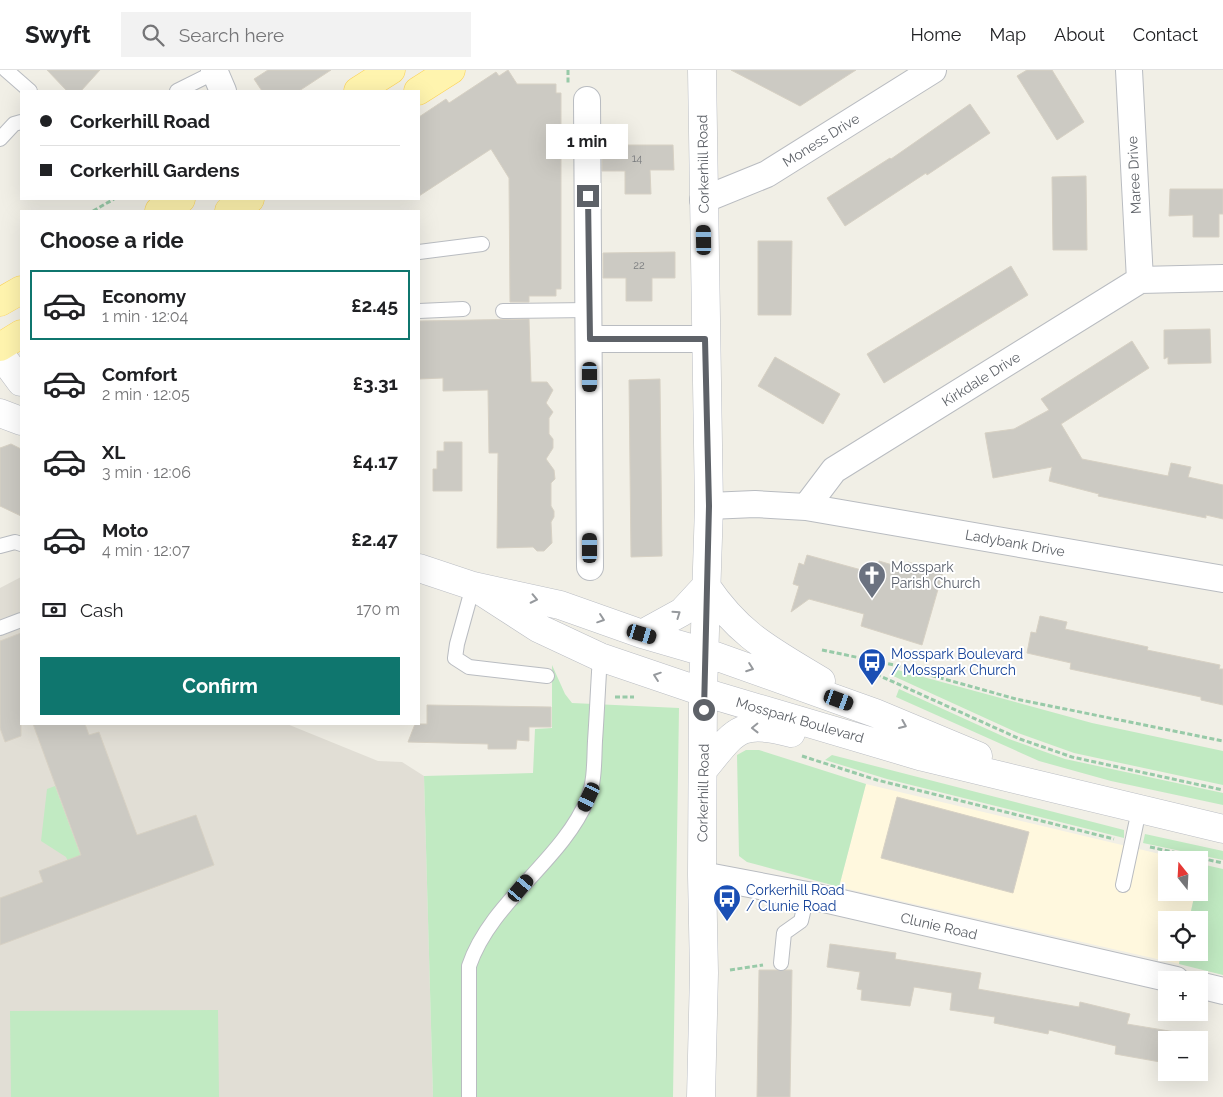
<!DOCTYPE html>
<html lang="en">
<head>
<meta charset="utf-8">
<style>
	:root { --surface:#fff; --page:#f2f2f2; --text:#202124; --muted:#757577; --line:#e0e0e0; --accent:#0f766e }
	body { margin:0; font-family:Raleway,sans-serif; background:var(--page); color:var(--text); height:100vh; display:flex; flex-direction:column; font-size:19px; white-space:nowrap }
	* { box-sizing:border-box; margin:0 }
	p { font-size:16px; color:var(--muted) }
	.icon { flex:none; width:28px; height:28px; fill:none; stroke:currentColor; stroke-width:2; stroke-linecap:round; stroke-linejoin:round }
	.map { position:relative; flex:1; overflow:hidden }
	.side { position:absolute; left:20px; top:140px; width:400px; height:515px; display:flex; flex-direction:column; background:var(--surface); border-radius:0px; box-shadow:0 5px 20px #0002 }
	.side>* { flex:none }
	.guide { position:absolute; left:20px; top:20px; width:400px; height:110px; border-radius:0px; box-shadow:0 5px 20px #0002; display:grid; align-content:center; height:110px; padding:0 20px; background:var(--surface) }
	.needle { width:32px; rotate:342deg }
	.controls { position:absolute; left:1158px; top:781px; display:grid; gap:10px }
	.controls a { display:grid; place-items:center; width:50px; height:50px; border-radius:0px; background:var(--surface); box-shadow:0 5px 20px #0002; font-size:25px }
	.end { position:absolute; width:22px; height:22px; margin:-11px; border:6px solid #5e6268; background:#fff; box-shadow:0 0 0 2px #fff }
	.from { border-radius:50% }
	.bubble { position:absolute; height:35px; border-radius:0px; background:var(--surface); box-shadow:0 5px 20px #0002; font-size:16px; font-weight:700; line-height:35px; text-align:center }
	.car { position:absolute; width:15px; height:30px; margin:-15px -8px; border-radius:6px; box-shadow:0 0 4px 1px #0007; background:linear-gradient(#222 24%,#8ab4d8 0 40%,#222 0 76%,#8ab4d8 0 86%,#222 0) }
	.guide b { display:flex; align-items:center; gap:18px; height:48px; font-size:19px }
	.guide b+b { border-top:1px solid var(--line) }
	.guide i { width:12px; height:12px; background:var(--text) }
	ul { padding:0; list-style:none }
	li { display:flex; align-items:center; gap:15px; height:70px; margin:0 10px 8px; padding:0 10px; border:2px solid transparent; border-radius:0px }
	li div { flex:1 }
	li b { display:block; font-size:19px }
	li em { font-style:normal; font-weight:700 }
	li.selected { border-color:var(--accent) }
	li>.icon { width:45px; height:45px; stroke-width:1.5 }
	h2 { padding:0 20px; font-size:22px; line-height:60px }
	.pay { display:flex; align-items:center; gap:12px; height:55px; padding:0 20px; font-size:19px }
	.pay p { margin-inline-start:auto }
	.primary-button { display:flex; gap:10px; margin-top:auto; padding:10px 20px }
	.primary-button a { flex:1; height:58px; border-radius:0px; background:var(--accent); color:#fff; font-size:20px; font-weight:700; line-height:58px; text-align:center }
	header { display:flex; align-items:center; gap:30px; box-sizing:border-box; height:70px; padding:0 25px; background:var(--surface); border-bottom:1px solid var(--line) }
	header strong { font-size:24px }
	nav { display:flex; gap:28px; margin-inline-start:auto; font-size:18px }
	.search { width:350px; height:45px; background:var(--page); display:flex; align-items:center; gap:12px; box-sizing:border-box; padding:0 18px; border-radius:0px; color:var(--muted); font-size:19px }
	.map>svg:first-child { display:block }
</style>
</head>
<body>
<header>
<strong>Swyft</strong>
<div class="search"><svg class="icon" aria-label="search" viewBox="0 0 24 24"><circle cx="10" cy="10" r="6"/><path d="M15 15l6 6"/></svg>Search here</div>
<nav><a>Home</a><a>Map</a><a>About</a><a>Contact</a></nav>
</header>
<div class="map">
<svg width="1223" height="1027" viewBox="0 0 1223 1027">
	<rect width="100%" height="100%" fill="#f1efe6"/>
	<!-- commercial -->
	<path fill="#fff8de" d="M866,714L1185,790H1166V822L1195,823L1189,850H1166V882L1181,883L1179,894L839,817Z"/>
	<!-- education -->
	<path fill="#e1ded5" d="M21,507V654H287L378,691L402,692L424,706L433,1027H0V518Z"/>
	<!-- green -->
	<path fill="#c1eac2" d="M552,595L565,624L572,633L679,638L673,1027H433L424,706L533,703L535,659L552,658Z
		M894,599L1092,653L1223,681V715L1074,683L1018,663L891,605Z
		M899,619L1009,669L1065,689L1223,723V735L1111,711L1039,691L896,627Z
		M746,680H759L866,714L839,817L747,792L739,786L737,685Z
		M832,685L1124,760V768L887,709L825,690Z
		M55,716L82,789L69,794L66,787L41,771L47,719Z
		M1145,764L1223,781V790L1143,773Z
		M1201,794L1223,799V905L1179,894L1181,883L1199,882V850H1189L1195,823L1199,822Z
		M218,940L219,1027H11L10,941Z"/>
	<!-- building -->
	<path fill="#cccac3" stroke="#d7d1c4" d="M47,0H100L81,21H67Z
		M268,0H331L299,21H262L254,9Z
		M508,0L517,14H556V23H561V219H556V226H529V232H510L509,108L491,79L419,126V47L446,29L449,33L496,2L499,6Z
		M731,0H856L800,36Z
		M1027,0H1052L1084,52L1057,70L1017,6Z
		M970,34L990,63L927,105L926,103L845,156L827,128L890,88L891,89Z
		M602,75H673L674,100H650L651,124H625V101H602Z
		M1086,106L1087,180H1053L1052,107Z
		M1170,119H1223V144H1219V167H1193V145L1169,146Z
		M758,171H792L791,245H758Z
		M675,182V208H652V231H626V208H603V183Z
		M1011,196L1028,225L884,313L867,284Z
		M529,249L531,312H547L553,320L546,333L553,342L549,348V364L553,369V378L546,389L554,400L555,409L551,413V436L554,441V447L551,452L552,473L544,481H537L533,477L497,478L498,383H489L488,320L443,321V308L419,309V251Z
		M1210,259L1211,293L1168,294V287L1164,289V260Z
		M1132,271L1149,298L1061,354L1082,389L1168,406L1171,393L1191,397L1188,407L1223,415V449L1206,445V448L1098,426L1099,424L1049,411L1052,397L993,408L985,363L1014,359L1049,340L1041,329Z
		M775,287L840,324L823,354L758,316Z
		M660,309L662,486L631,487L629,310Z
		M444,372H462V421H433V399H437V381H444Z
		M11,374L21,379V446L0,436V378Z
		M807,485L876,504L879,491L906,499L908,492L943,502L922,575L861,556L864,544L809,529L791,542L799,516L793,514L799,493L804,495Z
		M1040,546L1067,552L1065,559L1148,577L1147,580L1220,595L1219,599H1223V635L1201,630V627L1070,599L1071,593L1027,583L1031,562L1036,563Z
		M21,563V666L5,672L0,658V571Z
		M427,635L551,637V657H529V671L517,670L516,679H488V674L408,672L415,654H427Z
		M33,654H85L89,665L99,662L137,765L196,745L214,795L0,875V828L43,812L39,801L81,785Z
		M897,727L1029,762L1013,823L881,788Z
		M830,874L896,883L895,889L981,903L978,919L1079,937L1080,932L1130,944L1127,954L1205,967L1200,998L1199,970H1166V993L1115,984L1116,976L1049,960L1048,964L994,953L995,947L950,940L952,923L914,917L910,936L861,930L862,920L857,919L860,902L827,897Z
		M759,900H792L790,1027H757Z"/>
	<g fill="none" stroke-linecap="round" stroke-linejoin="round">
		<!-- lane casing -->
		<g stroke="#b9bcc1" stroke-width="16">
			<path id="lane" d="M6,0L30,21
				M177,21L215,2
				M0,69L14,54L21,52
				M419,182L482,174
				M419,241L463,239
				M503,241L589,240
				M0,476L15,472L21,474
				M473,516L457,574L455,588L469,597L547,606
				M0,558L21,550
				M1123,815L1139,740
				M781,893L784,863L801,851L807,825
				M469,1027V896C491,831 563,790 588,728C595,711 594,690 595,671C597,643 598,615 600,587"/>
		</g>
		<!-- street casing -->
		<g stroke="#b9bcc1" stroke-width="28">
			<path id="street" d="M214,0L223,21
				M1129,0L1140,210
				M587,30L590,497
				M703,130L767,104L933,0
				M590,269H705
				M709,436L755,434L806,437L834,400L1140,210L1223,208
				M806,437L1223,509
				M702,805L807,825L1176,910
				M1199,915L1223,921"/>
		</g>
		<!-- secondary casing -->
		<g stroke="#babdc3" stroke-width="29">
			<path id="secondary" d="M0,284L21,312
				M0,343L21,351
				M419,498L473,516L560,535L642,564L704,582L875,643L978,686
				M473,516L538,558L600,587L703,622L923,687L1223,759
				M706,516C740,566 770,580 821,611
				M642,564L682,542L706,516
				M704,699C735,661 739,649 791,663
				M701,1027L704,903L702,805L703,622L709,436L702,0"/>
		</g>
		<!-- primary casing -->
		<g stroke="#fdd253" stroke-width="29">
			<path id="primary" d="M358,21L391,0
				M418,21L451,0
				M159,141L181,129
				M229,141L250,129
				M0,232L21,220
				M0,277L21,264"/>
		</g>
		<!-- path -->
		<path stroke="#98caa8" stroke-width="3" stroke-dasharray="5 2.5" stroke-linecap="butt" d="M568,0V14
			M93,141L114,129
			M822,580L894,595L1016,629L1223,671
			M870,590L878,605L1020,669L1072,687L1223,720
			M615,627H634
			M802,686L877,710L1114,769
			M1150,777L1223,793
			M730,900L763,895"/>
		<!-- lane -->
		<use href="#lane" stroke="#fff" stroke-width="14"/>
		<!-- street -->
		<use href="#street" stroke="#fff" stroke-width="26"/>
		<!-- secondary -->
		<use href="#secondary" stroke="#fff" stroke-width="28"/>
		<!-- primary -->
		<use href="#primary" stroke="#fff4ae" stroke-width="28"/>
	</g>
	<!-- one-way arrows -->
	<defs><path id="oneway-chevron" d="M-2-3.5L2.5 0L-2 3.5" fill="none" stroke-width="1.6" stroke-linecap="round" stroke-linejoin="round" transform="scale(1.25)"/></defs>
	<g stroke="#96999d">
		<use href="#oneway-chevron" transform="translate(534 529) rotate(12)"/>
		<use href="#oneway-chevron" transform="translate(677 544) rotate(-35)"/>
		<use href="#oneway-chevron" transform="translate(601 549) rotate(19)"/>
		<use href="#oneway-chevron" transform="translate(750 598) rotate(20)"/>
		<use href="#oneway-chevron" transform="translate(657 606) rotate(-161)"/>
		<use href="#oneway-chevron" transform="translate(903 655) rotate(23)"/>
		<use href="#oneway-chevron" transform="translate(755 658) rotate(179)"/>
	</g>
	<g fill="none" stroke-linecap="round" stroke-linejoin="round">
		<!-- route -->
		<path stroke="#5e6268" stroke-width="6" d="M588,126L590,269H705L709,436L704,640"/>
	</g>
	<!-- icons -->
	<defs>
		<g id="church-pin" transform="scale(1.4375)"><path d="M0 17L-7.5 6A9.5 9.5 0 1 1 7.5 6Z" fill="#6b7280" stroke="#fff"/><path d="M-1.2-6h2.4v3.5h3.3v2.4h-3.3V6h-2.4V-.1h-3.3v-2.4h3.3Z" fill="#fff"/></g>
		<g id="bus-pin" transform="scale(1.4375)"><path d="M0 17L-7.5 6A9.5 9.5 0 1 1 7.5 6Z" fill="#1a4fb4" stroke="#fff"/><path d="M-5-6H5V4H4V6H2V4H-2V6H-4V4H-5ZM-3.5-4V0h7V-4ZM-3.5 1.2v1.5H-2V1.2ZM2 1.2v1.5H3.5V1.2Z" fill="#fff"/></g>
	</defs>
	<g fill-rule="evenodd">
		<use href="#church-pin" x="872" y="505"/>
		<use href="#bus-pin" x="872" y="592"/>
		<use href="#bus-pin" x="727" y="828"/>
	</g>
	<g text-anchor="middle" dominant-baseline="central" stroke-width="4" stroke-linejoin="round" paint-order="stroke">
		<!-- number labels -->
		<g font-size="11" fill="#7a7c7f">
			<text x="637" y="88">14</text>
			<text x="639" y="195">22</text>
		</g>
		<!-- street labels -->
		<g font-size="14" fill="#5e6268" stroke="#fff">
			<text transform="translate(821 70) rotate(-32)">Moness Drive</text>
			<text transform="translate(703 94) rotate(-91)">Corkerhill Road</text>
			<text transform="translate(1134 105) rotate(-93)">Maree Drive</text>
			<text transform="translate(981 309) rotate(-32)">Kirkdale Drive</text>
			<text transform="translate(1015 473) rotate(10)">Ladybank Drive</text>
			<text transform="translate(800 650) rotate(16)">Mosspark Boulevard</text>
			<text transform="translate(703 723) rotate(-89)">Corkerhill Road</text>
			<text transform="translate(939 856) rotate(13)">Clunie Road</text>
		</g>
		<!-- worship labels -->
		<g font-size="14" fill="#5b616d" stroke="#fff" text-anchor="start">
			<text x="891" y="497">Mosspark<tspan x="891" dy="16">Parish Church</tspan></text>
		</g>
		<!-- transit labels -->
		<g font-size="14" fill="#164399" stroke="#fff" text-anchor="start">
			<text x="891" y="584">Mosspark Boulevard<tspan x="891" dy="16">/ Mosspark Church</tspan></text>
			<text x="746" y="820">Corkerhill Road<tspan x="746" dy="16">/ Clunie Road</tspan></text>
		</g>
	</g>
</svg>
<div class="controls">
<a><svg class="needle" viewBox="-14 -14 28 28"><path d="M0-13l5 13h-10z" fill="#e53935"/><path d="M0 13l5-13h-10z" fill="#757577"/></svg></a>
<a><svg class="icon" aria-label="locate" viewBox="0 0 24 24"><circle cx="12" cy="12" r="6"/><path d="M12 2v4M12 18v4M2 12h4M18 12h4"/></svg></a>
<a>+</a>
<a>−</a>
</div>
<i class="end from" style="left:704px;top:640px"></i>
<i class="end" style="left:588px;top:126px"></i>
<div class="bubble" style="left:546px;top:54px;width:82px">1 min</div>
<i class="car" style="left:704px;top:170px;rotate:359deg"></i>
<i class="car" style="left:590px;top:307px;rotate:180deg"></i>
<i class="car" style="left:590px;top:478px;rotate:0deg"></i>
<i class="car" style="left:642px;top:564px;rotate:107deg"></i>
<i class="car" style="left:839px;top:630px;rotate:110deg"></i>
<i class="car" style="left:589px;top:727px;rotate:205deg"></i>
<i class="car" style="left:521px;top:818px;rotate:40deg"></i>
<div class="guide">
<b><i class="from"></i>Corkerhill Road</b>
<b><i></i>Corkerhill Gardens</b>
</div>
<section class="side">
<h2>Choose a ride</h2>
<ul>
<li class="selected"><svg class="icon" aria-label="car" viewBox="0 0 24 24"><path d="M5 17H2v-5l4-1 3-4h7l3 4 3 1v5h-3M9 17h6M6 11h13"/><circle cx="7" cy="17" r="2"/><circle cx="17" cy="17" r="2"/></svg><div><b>Economy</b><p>1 min · 12:04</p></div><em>£2.45</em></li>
<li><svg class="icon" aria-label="car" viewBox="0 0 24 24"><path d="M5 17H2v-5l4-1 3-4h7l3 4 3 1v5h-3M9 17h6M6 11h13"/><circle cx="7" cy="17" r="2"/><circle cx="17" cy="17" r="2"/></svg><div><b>Comfort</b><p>2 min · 12:05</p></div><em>£3.31</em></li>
<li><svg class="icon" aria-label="car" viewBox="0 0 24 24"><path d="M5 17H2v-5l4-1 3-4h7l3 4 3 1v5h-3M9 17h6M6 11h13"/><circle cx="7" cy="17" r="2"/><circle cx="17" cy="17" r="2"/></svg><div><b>XL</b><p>3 min · 12:06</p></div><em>£4.17</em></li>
<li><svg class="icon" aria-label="car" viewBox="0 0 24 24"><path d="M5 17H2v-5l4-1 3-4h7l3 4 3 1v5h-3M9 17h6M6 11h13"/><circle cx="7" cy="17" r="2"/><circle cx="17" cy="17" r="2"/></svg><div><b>Moto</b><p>4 min · 12:07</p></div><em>£2.47</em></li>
</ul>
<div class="pay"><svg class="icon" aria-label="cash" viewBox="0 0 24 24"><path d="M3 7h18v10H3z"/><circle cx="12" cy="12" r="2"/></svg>Cash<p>170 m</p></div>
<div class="primary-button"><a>Confirm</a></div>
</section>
</div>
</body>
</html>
